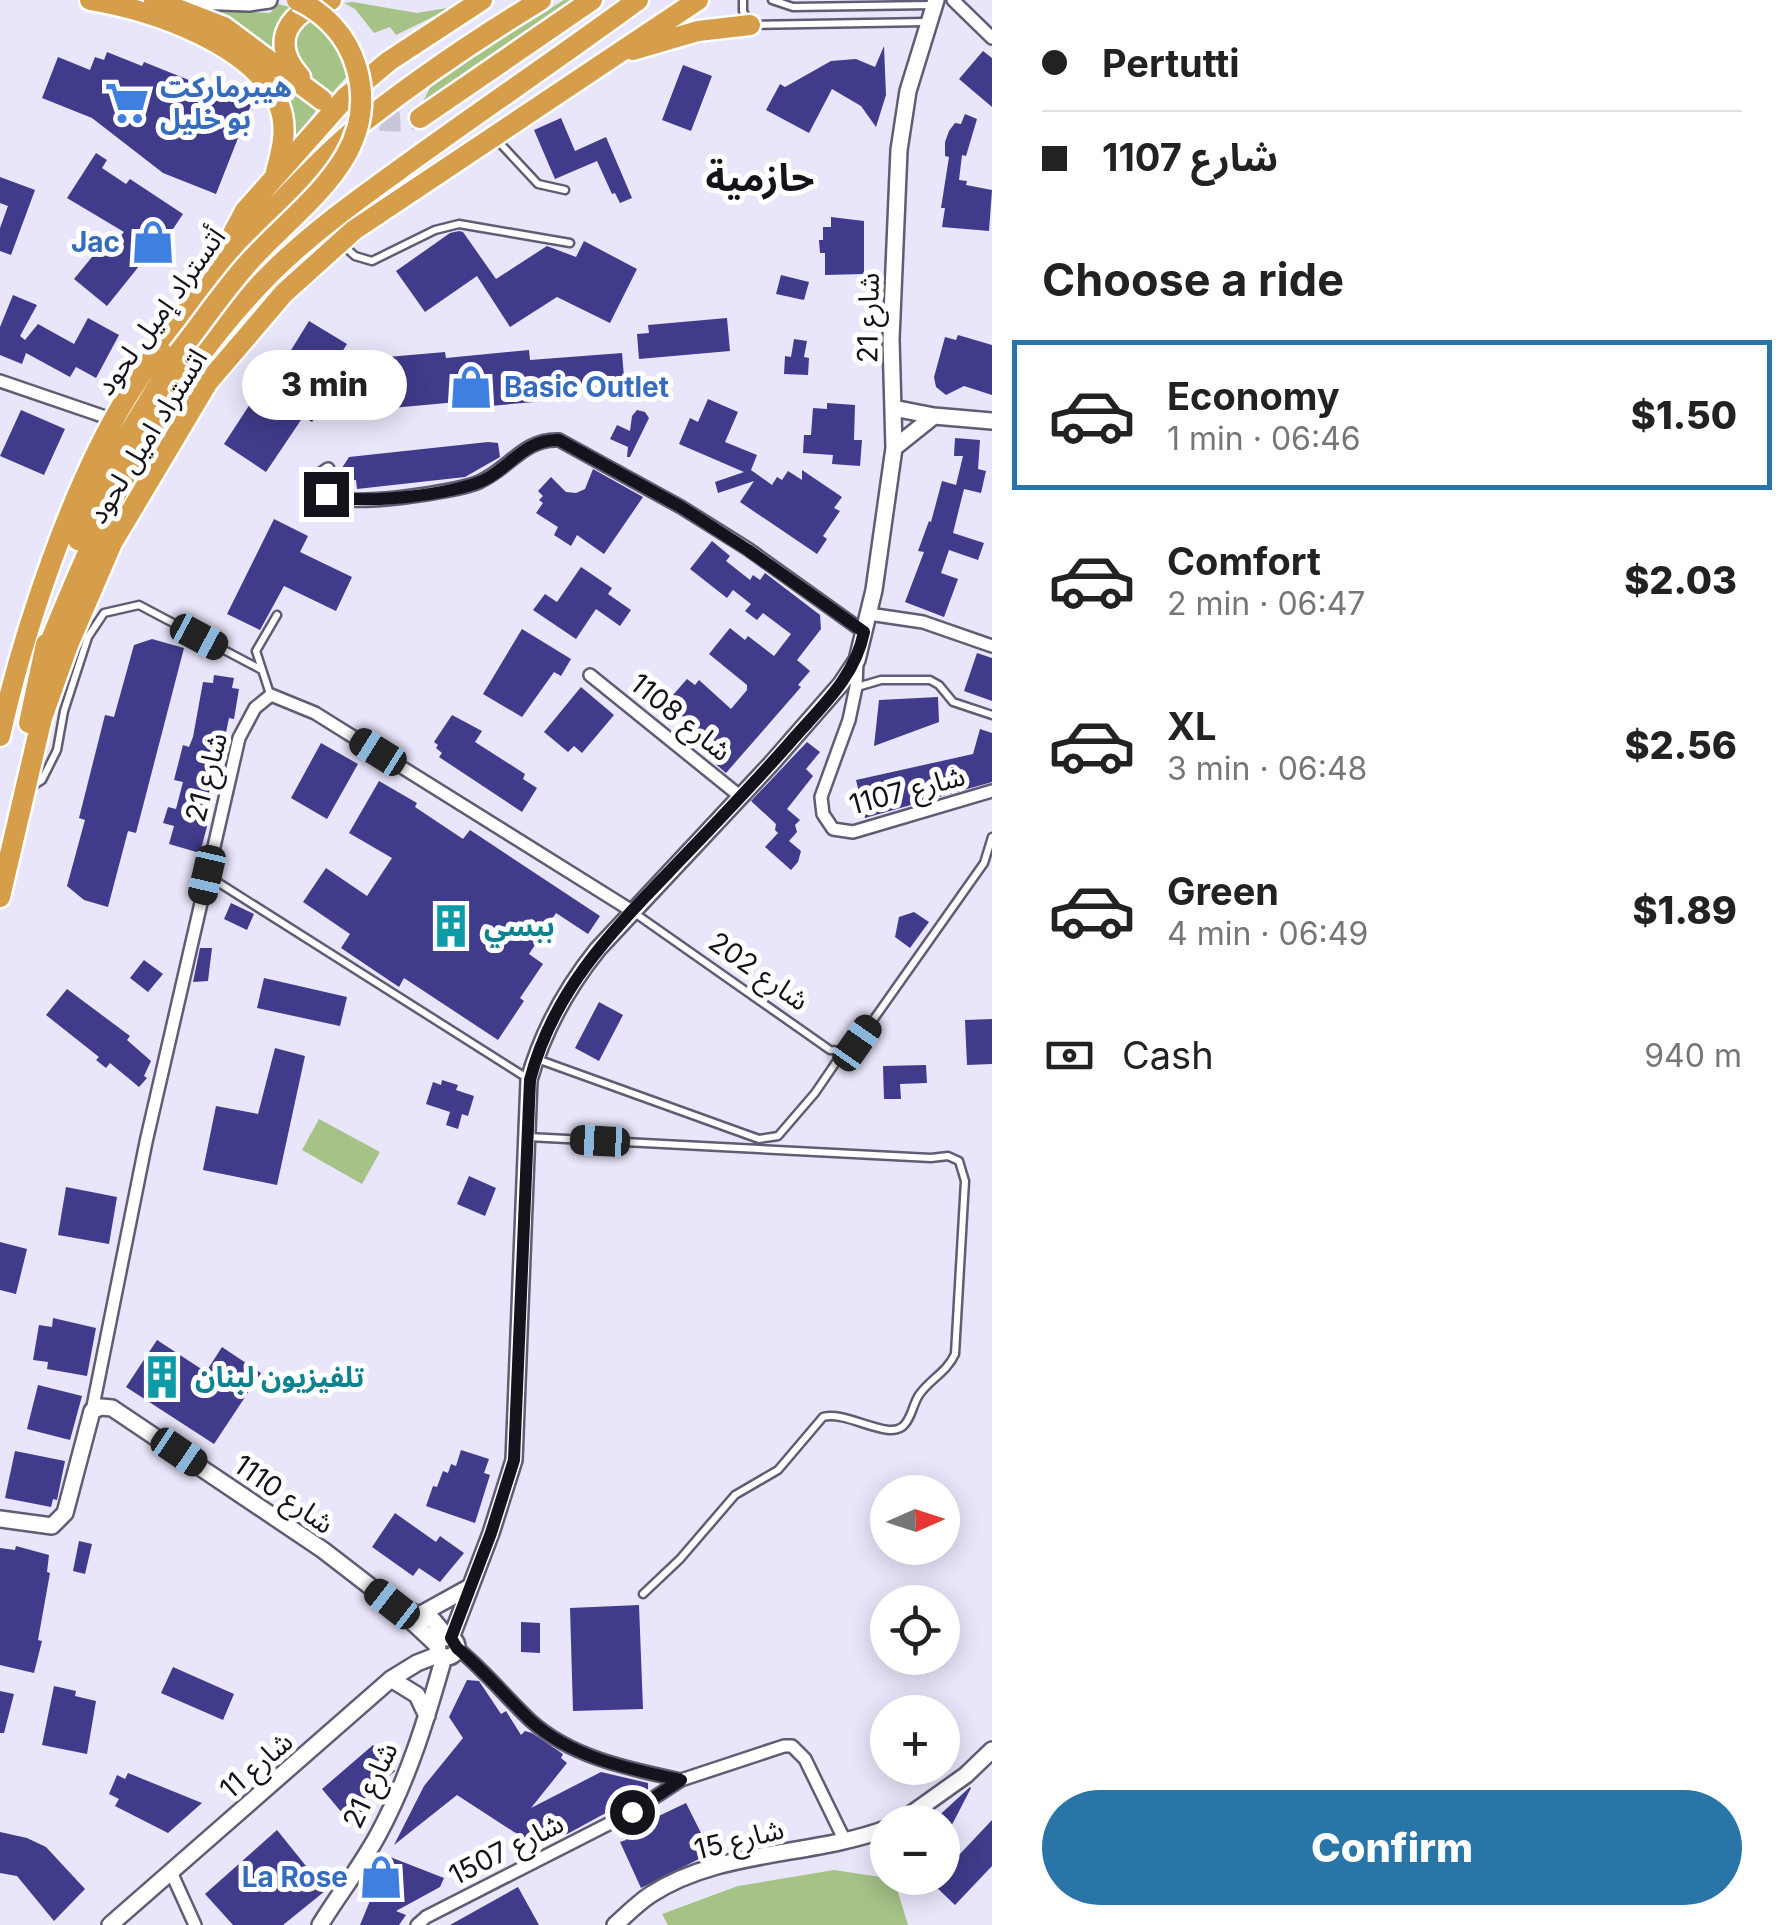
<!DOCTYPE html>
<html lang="en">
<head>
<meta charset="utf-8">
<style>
	:root { --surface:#fff; --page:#f2f2f2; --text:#222; --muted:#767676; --line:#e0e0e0; --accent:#2975a7 }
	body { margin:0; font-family:Inter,"Noto Sans Arabic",sans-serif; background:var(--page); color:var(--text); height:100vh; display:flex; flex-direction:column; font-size:38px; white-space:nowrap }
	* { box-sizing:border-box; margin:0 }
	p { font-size:32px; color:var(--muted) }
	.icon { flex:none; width:55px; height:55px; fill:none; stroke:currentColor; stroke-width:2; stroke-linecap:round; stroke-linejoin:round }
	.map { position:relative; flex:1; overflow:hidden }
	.details { display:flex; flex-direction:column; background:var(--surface); width:800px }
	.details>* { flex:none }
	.guide { display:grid; align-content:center; height:220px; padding:0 50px; background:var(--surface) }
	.needle { width:65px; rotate:87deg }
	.controls { position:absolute; left:870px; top:1475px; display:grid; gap:20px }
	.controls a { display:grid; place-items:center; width:90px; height:90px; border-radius:50%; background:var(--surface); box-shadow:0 5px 25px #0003; font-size:50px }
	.end { position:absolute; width:45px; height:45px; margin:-22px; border:12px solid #14131c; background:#fff; box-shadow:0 0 0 5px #fff }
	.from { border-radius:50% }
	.bubble { position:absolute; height:70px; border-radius:35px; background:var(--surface); box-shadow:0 5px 25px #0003; font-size:32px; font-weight:800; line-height:70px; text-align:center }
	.car { position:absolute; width:30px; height:60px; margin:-30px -15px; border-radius:12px; box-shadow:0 0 8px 2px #0007; background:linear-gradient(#222 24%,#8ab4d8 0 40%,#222 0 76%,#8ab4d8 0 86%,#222 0) }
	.guide b { display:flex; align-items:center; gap:35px; height:95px; font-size:38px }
	.guide b+b { border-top:2px solid var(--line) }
	.guide i { width:25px; height:25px; background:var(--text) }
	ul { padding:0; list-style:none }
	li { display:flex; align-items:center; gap:30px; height:150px; margin:0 20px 15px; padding:0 30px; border:5px solid transparent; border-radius:0px }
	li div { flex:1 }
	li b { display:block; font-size:38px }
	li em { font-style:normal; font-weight:800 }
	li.on { border-color:var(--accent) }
	li>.icon { width:90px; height:90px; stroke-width:1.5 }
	h2 { padding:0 50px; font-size:45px; line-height:120px }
	.pay { display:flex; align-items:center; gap:25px; height:110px; padding:0 50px; font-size:38px }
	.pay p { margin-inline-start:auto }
	.cta { display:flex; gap:20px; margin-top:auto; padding:20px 50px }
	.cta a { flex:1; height:115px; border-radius:60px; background:var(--accent); color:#fff; font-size:40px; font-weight:800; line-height:115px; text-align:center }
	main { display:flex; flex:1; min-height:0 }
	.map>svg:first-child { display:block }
</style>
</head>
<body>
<main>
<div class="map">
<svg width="992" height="1925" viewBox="0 0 992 1925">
	<rect width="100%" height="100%" fill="#e9e6fb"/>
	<!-- green -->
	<path fill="#a5c287" d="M564,0H578L417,113L433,82Z
		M353,2L417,13L453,7L396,35L390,27L374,33L355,9L344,3Z
		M278,4L296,9L277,58L193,9L270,13Z
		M308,17L328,34L349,74L331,94L298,72L292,33Z
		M236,49L318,108L294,139C297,99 261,75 236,49Z
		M319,1119L380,1152L362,1184L302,1150Z
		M834,1870L894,1879L908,1925H668L662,1914L738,1886Z"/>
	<!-- building -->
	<path fill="#403b8a" d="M884,46L886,95L876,127L861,106L832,89L809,133L766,110L780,84L785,87L831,61L856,59L875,67Z
		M983,51L992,58V107L959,79Z
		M107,52L142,66L144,62L251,105L216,194L163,173L92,118L42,98L58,57L90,70L95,57L104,60Z
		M683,65L712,76L691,131L662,120Z
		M965,114L977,119L966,156L962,155L959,180L967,181L966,185L992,190L989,231L942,227L945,208H941L949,157L945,156V142L949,131L955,123L961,124Z
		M561,118L575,151L606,137L632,198L620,203L615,193L612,194L597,161L555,179L534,130Z
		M96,153L107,160L102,168L126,184L130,179L183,214L157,253L152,250L107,306L74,279L101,246L108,252L124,232L67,198Z
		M0,177L35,190L11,255L0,251V228L8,206L0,203Z
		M831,217L864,221V274L825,275V253H820L819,240H823V227H831Z
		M459,231L463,232L496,279L547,246L576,257L584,241L637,269L610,323L557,297L510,327L477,276L425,312L396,271L450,233Z
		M781,275L809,282L804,300L776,294Z
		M13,295L37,305L20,336L25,340L38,324L74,344L88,318L119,335L96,378L76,367L70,377L26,353L22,364L0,355V327Z
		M727,318L730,351L639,359L637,334L649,333L648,325Z
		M309,321L347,344L324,381L334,387L312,422L303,417L266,472L224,444L250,404L256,407Z
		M958,335L992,345V395L964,386L946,395L936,387L934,377L945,337L956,340Z
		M794,339L807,341L804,357L809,358L808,375L784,374L785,356L791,357Z
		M529,350L530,360L622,353L625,389L533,395L534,402L468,408V401L381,409L376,358L445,352L446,358Z
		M708,399L738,412L725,442L757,455L751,470L772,485L777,477L782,480L788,471L802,480V470L842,497L834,508L840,511L823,536L827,539L817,554L740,502L754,481L718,493L715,482L744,472L679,444L690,418L698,422Z
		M827,403L855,405L854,440H862L860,466L832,464L833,455L803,453L804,435H811L813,408L827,409Z
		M21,410L65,429L44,475L0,456Z
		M637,410L645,412L649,418L630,457H627L628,447L610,439L617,425L630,431L632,416Z
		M955,438L980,440L978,469L986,471L981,493L964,489L953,533L984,543L978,560L949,550L941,573L958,579L944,617L905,602L924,552L918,551L929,521L931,522L942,481L956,485L963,456H954Z
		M488,442L498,443L500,457L465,477L357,489L356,480L339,482L338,474L349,457Z
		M593,469L643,497L604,554L577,535L571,546L554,535L558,527L536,513L543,503L539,500L543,496L538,491L551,477L566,492L576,493L585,489Z
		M274,519L308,536L300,552L352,577L336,611L284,586L260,630L227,614Z
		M712,541L730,556L726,561L750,580L753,575L760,580L765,573L820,615L821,629L797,660L810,671L798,685L801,687L726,773L697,748L706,737L674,708L680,701L673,695L687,679L695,685L699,680L731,709L747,690V685L709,654L730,628L745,640L748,636L774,656L791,634L763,613L757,620L745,611L751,604L733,590L727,598L690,569Z
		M581,567L612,588L608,594L631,610L620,626L596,609L576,639L533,610L545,594L557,602Z
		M522,629L571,659L561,676L554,672L522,717L483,694Z
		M152,639L184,648L136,833L128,831L108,907L84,900L67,886L85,820L79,818L105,715L114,717L134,645Z
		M977,653L992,658V701L964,691Z
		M214,675L234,678L232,688L239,689L234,719L229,718L214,790L210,789L204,813L210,815L200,853L169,844L174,826L163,823L168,807L176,809L183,782L174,780L183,745L189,747L193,737L203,682L213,683Z
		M581,687L614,715L582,753L574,746L568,752L544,732Z
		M938,697L939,722L874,746L879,700Z
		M452,715L482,731L475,742L525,774L523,779L537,788L522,812L439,757L442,753L436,748L438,745L434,742Z
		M980,729L992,733V782L865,818L856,780L973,754Z
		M807,742L820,752L806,769L813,776L787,809L800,820L795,825L797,832L789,841L801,851L798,862L791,870L765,847L778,833L775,830L776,824L751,801Z
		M321,743L358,764L327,819L291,798Z
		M379,781L417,803L415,807L463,839L470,830L600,916L588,934L556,913L529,954L543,964L520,998L524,1001L498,1040L404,978L399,987L341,948L350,934L303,902L326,868L367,896L392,858L349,833Z
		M231,903L254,914L247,930L224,919Z
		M914,912L929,922L910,948L895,937L899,917Z
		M200,948H212L208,981L193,982Z
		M144,960L163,974L148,992L130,978Z
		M264,978L347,997L340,1026L257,1008Z
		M67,989L130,1036L127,1040L151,1061L144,1076L147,1078L139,1087L110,1063L106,1068L96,1060L99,1057L46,1015Z
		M599,1002L623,1015L599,1061L575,1048Z
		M992,1019V1064L967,1065L965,1020Z
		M275,1048L305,1056L277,1185L203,1170L216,1106L258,1114Z
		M926,1065L927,1083L900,1084L901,1099H884L883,1066Z
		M442,1080L458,1085L456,1090L474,1096L468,1116L462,1114L458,1129L446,1125L450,1112L426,1104L433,1082L441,1085Z
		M469,1176L496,1188L485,1216L457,1204Z
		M66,1187L117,1197L109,1244L58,1235Z
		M0,1242L27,1249L16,1294L0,1290Z
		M53,1318L96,1328L87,1376L47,1369L48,1362L33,1360L39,1325L52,1327Z
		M157,1340L206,1372L222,1347L261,1373L214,1444L126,1387Z
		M38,1385L82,1396L70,1440L27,1429Z
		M461,1450L489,1459L484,1473L490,1475L475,1523L426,1506L433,1486L437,1487L443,1471L448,1473L451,1464L456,1466Z
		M15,1451L65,1461L57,1500L53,1499L51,1507L5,1498Z
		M395,1513L436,1542L440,1536L464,1553L440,1582L419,1568L413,1576L372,1547Z
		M79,1541L92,1544L85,1574L73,1571Z
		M16,1546L49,1555L47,1572L50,1573L38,1640L42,1641L34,1673L0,1665V1548L15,1550Z
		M639,1605L643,1709L573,1711L570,1608Z
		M521,1622L540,1623V1653L521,1652Z
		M173,1667L234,1694L223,1720L161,1693Z
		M467,1680L479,1681L501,1714L506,1711L521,1735L525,1731L532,1733L563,1754L561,1758L567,1763L531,1808L601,1772L648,1783V1790L558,1839L546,1841L530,1840L514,1832L457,1795L394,1845L424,1786L463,1738L449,1717Z
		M54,1686L76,1691L75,1696L96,1701L87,1754L42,1745Z
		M0,1691L14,1694L4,1733H0Z
		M373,1745L395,1771L363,1800L372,1811L353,1826L322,1789Z
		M128,1773L202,1803L168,1833L115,1806L119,1799L109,1794L117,1775L125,1779Z
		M970,1787L971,1788L942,1844V1822H932Z
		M686,1803L711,1853L641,1888L620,1842L626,1840L623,1833Z
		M992,1820V1866L955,1905L933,1884L942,1878V1873Z
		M277,1830L310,1871L314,1868L330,1887L283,1925H233L205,1894Z
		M0,1832L27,1838L46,1847L85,1889L54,1921L17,1876L0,1873Z
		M385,1855L444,1878L440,1887L396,1911L406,1915L399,1925H360L374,1891L368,1888Z
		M518,1887L539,1925H450Z"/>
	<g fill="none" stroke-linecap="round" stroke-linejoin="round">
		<!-- highway-tunnel -->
		<path stroke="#c9c6da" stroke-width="20" stroke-dasharray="20 10" stroke-linecap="butt" d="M324,101C355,117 385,127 420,118"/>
		<!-- lane casing -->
		<g stroke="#605c73" stroke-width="11">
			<path id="lane" d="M743,0V11L750,25L927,22
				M772,0L793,7L932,5
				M497,140L538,184L565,190
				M344,246L355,256L372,261L435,230L459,224L570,243
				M857,687L881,680H930L939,685L953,702L992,715
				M270,694L256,651L277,615
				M33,786L42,780L57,750L64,711L88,637L104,613L139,605L260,669
				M208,876L527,1078
				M636,914L830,1050L844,1051L857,1043L984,863L992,837
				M537,1059L759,1139L778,1136L815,1093L843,1052
				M528,1137L931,1158L948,1156L959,1161L965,1181L955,1354C947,1372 929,1380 919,1395C913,1404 912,1416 905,1424C891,1443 847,1410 823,1417L778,1470L735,1495L680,1559L643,1594"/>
		</g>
		<!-- street casing -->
		<g stroke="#605c73" stroke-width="16">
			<path id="street" d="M953,0L992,38
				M0,381L114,420
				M328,469L321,474C319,482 319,489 326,495C343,509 458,492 479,482C509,469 524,438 559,440L681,507L748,549L864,632
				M869,614L923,622L992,646
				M857,660L856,687L849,720L821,797L823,814L833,829L853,832L992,791
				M590,675L741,797
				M92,1411L146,1142L239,738L255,708L271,695L315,713L632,911
				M457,1648C484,1670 505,1696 530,1720C570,1757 629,1769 681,1780
				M171,1872L195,1925
				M417,1925L426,1917L632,1812L681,1780L784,1746H792L805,1759L845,1841"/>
		</g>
		<!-- secondary casing -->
		<g stroke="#605c73" stroke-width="20">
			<path id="secondary" d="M167,0L249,3L269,0
				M893,408L934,416L992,421
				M894,448L934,416
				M0,1519L52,1526L65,1513L92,1411L101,1407L112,1408L323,1550L393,1604L438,1646
				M396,1606L433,1620L448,1638
				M421,1614L468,1588
				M437 1647a10 10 0 1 1 20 0a10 10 0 1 1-20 0Z
				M451,1638L491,1533L514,1460L529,1080C543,1030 566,989 598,949L771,764L841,684L857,660L874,590L894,448L891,339L899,150L908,91L936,0
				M391,1679L417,1695L427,1716
				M900,1822L966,1775L992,1750
				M110,1925L391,1679L417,1663L440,1654
				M320,1925C339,1894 362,1865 379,1833C409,1777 427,1717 444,1657
				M615,1925C626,1915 638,1903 650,1895C720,1849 812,1857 888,1828"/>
		</g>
		<!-- highway casing -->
		<g stroke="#fff" stroke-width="25">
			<path id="highway" d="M90,0C150,10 253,43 279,105C288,128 282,150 276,172
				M154,0L224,27L322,100
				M633,50L698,31L750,25
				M300,77C268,41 289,11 331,0
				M420,118L592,0
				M220,258L245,211L346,97L389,61L482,0
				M78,540L111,463L178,353
				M44,657C102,513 161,382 274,270C316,229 363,196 410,162C486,107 563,55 638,0
				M29,723L46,644
				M0,736C23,632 72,486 128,395C173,324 224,258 283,199C309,172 336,144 366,120C422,76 480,37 541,0
				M0,897L42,718L68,645L112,543L208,382L284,293L354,230L698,0"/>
		</g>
		<!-- lane -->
		<use href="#lane" stroke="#fff" stroke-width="6"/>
		<!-- street -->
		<use href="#street" stroke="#fff" stroke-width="11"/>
		<!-- secondary -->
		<use href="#secondary" stroke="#fff" stroke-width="15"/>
		<!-- highway -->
		<use href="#highway" stroke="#d69d4b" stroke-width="20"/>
		<!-- highway-bridge casing -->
		<g stroke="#fff" stroke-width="25" stroke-linecap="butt">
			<path id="highway-bridge" d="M178,353C202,323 223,291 249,262C301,204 383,155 356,66C347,36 325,13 297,0"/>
		</g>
		<!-- highway-bridge -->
		<use href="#highway-bridge" stroke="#d69d4b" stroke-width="20"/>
	</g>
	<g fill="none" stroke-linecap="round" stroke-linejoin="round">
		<!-- route -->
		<path stroke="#14131c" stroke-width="12" d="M326,494C353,507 459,494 486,479C513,464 526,439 559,440L681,507L748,550L864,632C855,677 822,706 793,739C753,785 710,829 668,873C608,935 552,994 530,1080L514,1460L491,1533L451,1638L457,1648C484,1670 505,1696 530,1720C570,1757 629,1769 681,1780L632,1812"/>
	</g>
	<!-- icons -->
	<defs>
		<g id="supermarket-bare" transform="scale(3.45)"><path d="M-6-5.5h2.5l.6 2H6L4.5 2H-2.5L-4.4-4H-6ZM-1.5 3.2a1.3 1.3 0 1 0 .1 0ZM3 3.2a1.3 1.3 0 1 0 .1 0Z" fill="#3f7fe0" stroke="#fff" stroke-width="2.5" paint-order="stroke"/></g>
		<g id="shop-bare" transform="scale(3.45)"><path d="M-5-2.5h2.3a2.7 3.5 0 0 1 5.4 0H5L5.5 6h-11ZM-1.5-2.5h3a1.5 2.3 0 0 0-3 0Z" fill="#3f7fe0" stroke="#fff" stroke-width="2.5" paint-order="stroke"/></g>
		<g id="building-bare" transform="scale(3.45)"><path d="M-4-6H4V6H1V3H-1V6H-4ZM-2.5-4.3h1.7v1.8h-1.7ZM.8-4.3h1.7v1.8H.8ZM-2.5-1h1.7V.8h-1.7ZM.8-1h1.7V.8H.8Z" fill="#0f9aa8" stroke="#fff" stroke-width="2.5" paint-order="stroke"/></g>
	</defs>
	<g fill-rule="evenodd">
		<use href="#supermarket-bare" x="127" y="103"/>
		<use href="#shop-bare" x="153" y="242"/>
		<use href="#shop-bare" x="471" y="387"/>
		<use href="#building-bare" x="451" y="926"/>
		<use href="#building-bare" x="162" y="1377"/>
		<use href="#shop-bare" x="381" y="1877"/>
	</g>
	<g text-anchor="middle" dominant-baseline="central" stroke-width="10" stroke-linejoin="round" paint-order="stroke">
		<!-- shop labels -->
		<g font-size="28" font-weight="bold" fill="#366cbe" stroke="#fff" text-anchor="start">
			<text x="160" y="87">هيبرماركت<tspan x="160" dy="32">بو خليل</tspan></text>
			<text x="120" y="242" text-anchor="end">Jac</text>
			<text x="504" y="387">Basic Outlet</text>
			<text x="348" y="1877" text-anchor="end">La Rose</text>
		</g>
		<!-- street labels -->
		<g font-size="28" fill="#14131c" stroke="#fff">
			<text transform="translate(160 311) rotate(-54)">أتستراد إميل لحود</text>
			<text transform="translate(868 318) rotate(-89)">شارع 21</text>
			<text transform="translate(147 436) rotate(-58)">اتستراد اميل لحود</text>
			<text transform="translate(681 717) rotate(39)">شارع 1108</text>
			<text transform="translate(206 777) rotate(-75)">شارع 21</text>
			<text transform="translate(907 790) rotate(-15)">شارع 1107</text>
			<text transform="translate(759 971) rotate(35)">شارع 202</text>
			<text transform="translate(284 1494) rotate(35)">شارع 1110</text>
			<text transform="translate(256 1765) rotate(-41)">شارع 11</text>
			<text transform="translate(370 1785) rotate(-65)">شارع 21</text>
			<text transform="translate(739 1839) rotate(-14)">شارع 15</text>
			<text transform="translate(506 1849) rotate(-27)">شارع 1507</text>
		</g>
		<!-- culture labels -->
		<g font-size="28" font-weight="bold" fill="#0d838f" stroke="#fff" text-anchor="start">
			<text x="484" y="926">ببسي</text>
			<text x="195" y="1377">تلفيزيون لبنان</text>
		</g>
		<!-- district labels -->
		<g font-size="38" font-weight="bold" fill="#14131c" stroke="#fff">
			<text x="760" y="177">حازمية</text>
		</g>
	</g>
</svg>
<div class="controls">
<a><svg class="needle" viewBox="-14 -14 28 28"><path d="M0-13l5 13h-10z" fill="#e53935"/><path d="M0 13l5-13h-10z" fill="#767676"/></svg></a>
<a><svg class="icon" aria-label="locate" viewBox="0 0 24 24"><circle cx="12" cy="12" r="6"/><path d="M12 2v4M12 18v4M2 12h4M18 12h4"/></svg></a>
<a>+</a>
<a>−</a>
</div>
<i class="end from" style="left:632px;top:1812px"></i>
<i class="end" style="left:326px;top:494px"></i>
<div class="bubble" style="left:242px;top:350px;width:165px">3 min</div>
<i class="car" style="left:199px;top:637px;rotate:118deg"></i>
<i class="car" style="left:378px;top:752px;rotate:302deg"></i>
<i class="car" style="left:207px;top:875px;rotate:193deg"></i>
<i class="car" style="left:857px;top:1043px;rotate:35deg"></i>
<i class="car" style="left:600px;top:1141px;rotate:273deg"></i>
<i class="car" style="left:179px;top:1452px;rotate:124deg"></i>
<i class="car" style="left:392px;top:1604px;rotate:308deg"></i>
</div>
<section class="details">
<div class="guide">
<b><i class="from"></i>Pertutti</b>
<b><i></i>شارع 1107</b>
</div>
<h2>Choose a ride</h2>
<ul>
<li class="on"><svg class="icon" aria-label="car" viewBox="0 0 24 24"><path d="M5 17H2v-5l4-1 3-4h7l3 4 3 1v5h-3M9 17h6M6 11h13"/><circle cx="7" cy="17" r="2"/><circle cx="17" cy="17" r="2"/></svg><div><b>Economy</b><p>1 min · 06:46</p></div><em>$1.50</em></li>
<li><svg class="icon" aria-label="car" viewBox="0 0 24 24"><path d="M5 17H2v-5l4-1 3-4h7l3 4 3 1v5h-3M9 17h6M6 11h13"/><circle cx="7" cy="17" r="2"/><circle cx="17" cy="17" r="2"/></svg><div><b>Comfort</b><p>2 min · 06:47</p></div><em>$2.03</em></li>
<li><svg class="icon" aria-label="car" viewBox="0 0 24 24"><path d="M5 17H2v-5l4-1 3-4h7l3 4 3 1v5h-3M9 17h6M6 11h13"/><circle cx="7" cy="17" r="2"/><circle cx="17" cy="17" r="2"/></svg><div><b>XL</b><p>3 min · 06:48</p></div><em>$2.56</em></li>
<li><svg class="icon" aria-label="car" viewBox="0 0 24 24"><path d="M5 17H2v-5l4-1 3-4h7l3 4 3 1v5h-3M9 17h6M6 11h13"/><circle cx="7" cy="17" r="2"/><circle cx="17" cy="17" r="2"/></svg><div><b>Green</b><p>4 min · 06:49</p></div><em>$1.89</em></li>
</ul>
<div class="pay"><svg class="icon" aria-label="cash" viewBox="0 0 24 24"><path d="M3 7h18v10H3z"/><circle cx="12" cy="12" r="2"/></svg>Cash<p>940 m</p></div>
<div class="cta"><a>Confirm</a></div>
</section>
</main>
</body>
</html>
